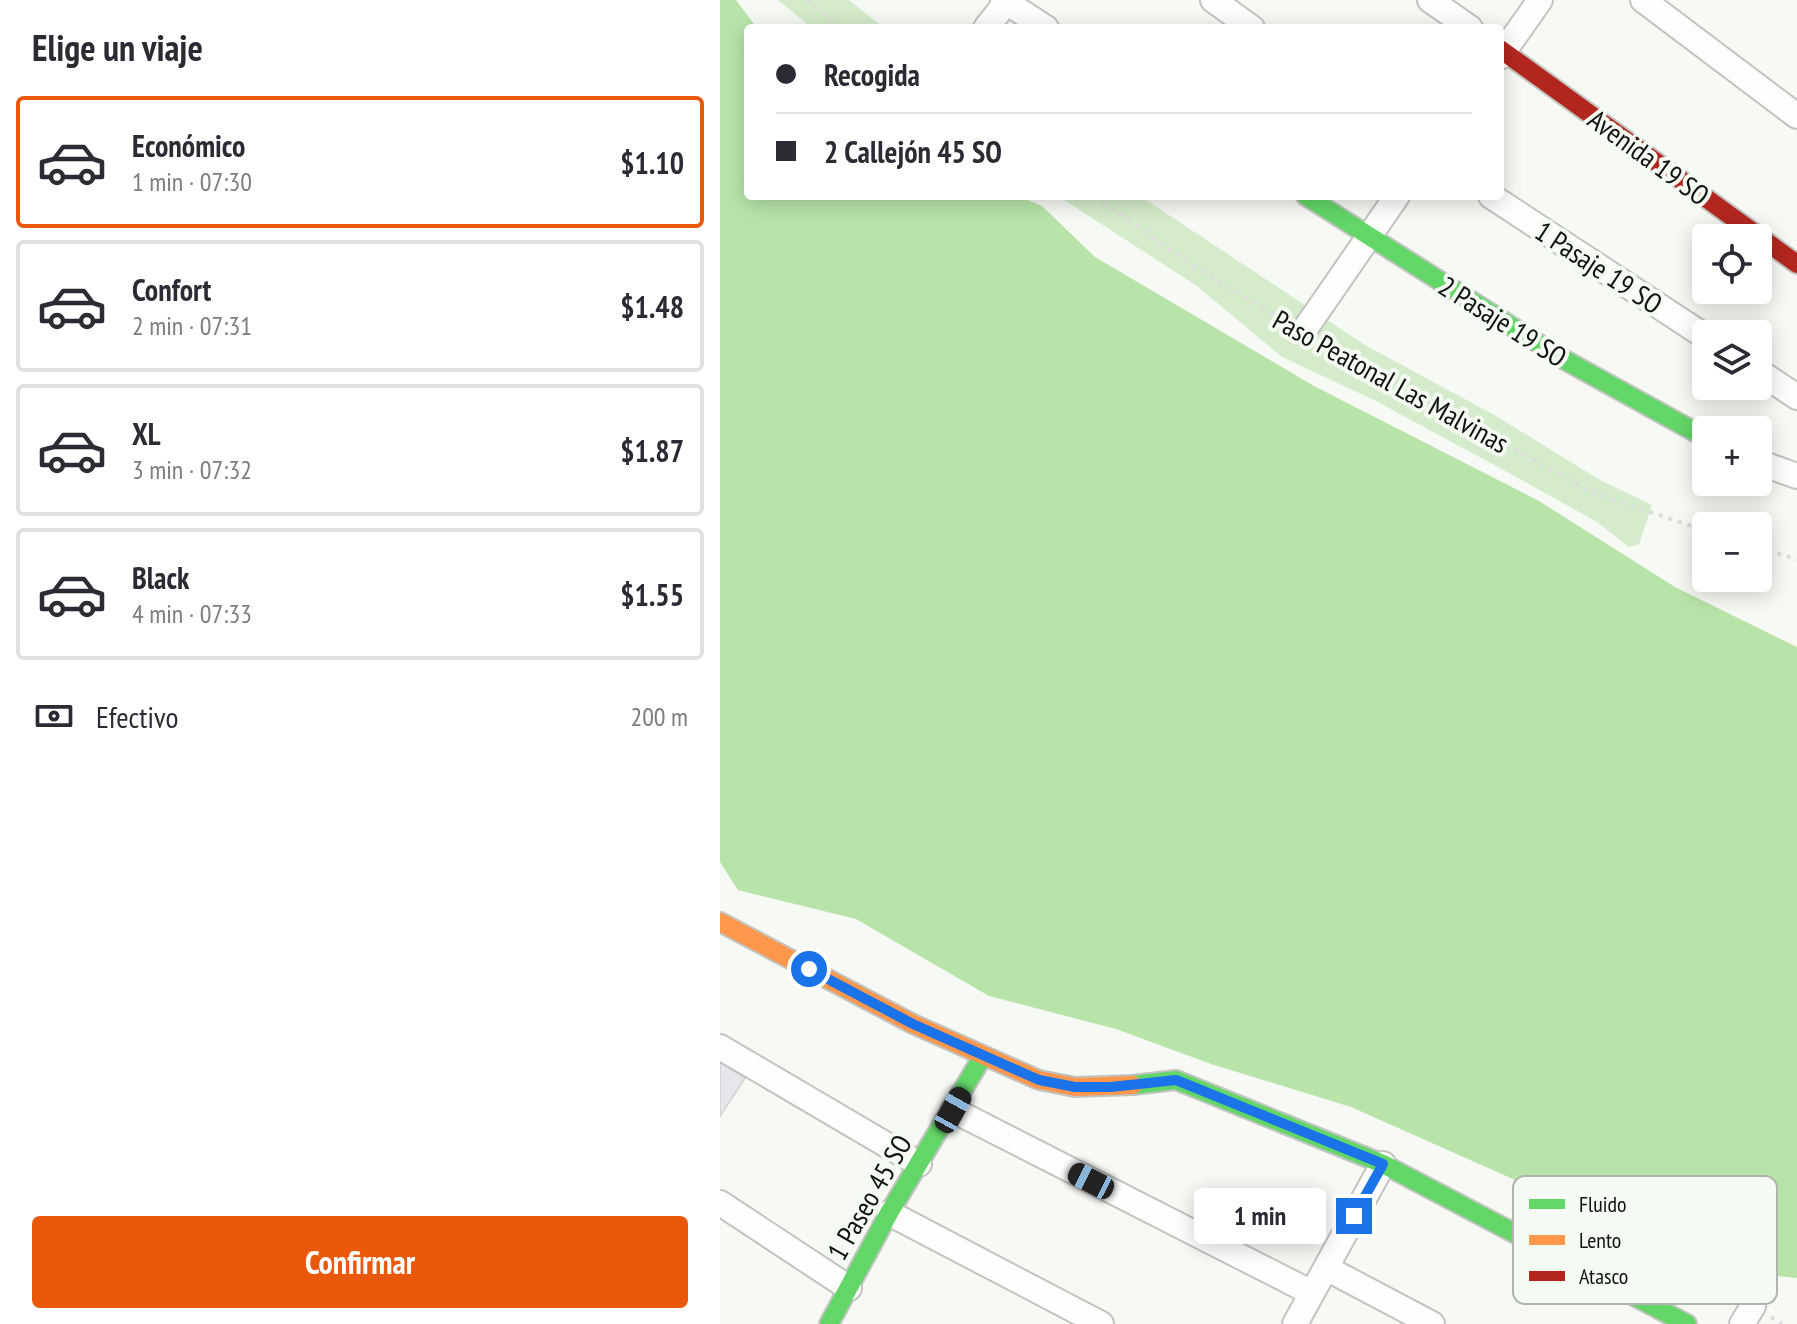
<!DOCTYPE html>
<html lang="es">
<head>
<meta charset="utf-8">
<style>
	:root { --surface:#fff; --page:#f2f2f3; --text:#2b2b33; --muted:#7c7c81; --line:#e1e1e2; --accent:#ea580c }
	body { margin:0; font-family:"PT Sans Narrow",sans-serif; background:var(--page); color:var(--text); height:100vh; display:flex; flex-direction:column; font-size:30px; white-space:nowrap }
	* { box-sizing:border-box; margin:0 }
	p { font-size:26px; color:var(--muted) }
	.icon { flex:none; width:44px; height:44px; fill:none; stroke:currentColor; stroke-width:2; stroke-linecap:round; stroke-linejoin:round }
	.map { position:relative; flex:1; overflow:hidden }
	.drawer { display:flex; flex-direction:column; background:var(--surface); width:720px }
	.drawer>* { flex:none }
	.top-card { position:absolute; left:24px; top:24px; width:760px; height:176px; border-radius:8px; box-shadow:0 4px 20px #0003; display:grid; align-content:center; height:176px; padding:0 32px; background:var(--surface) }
	.buttons { position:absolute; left:972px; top:224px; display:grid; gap:16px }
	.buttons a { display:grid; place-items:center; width:80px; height:80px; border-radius:8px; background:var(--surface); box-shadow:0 4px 20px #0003; font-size:40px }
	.end { position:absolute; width:36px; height:36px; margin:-18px; border:10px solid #1a73e8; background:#fff; box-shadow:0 0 0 4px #fff }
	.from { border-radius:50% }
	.bubble { position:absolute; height:56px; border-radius:8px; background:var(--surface); box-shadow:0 4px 20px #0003; font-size:26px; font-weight:700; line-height:56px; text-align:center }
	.car { position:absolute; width:24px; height:48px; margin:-24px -12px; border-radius:10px; box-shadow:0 0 6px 2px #0007; background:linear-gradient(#222 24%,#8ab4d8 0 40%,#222 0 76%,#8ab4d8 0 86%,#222 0) }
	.top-card b { display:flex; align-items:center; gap:28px; height:76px; font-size:30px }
	.top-card b+b { border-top:2px solid var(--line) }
	.top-card i { width:20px; height:20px; background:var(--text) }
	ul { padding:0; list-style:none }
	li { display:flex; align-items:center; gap:24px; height:132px; margin:0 16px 12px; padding:0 16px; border:4px solid var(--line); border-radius:8px }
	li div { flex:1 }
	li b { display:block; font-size:30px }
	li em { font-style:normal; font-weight:700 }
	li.current { border-color:var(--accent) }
	li>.icon { width:72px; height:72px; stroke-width:1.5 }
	h2 { padding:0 32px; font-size:36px; line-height:96px }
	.pay { display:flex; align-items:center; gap:20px; height:88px; padding:0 32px; font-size:30px }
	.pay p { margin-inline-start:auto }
	.button { display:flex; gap:16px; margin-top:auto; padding:16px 32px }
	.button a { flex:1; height:92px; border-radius:8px; background:var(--accent); color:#fff; font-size:32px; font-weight:700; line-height:92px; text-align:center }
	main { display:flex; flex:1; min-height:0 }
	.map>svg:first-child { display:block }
</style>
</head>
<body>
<main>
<section class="drawer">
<h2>Elige un viaje</h2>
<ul>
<li class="current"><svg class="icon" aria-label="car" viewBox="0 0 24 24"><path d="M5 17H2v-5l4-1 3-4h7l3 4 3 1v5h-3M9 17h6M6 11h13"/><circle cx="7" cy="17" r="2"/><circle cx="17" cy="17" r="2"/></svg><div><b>Económico</b><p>1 min · 07:30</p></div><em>$1.10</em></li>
<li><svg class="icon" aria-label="car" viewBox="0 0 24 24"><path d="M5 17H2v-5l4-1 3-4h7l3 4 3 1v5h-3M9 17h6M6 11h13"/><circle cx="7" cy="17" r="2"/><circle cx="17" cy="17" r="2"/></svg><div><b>Confort</b><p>2 min · 07:31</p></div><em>$1.48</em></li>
<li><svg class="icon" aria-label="car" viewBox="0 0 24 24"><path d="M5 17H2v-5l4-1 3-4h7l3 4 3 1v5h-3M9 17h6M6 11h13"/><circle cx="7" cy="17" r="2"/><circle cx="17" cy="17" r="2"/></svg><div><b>XL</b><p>3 min · 07:32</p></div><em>$1.87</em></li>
<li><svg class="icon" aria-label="car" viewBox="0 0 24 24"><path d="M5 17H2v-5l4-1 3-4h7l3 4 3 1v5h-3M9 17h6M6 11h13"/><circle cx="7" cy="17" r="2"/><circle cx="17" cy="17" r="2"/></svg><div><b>Black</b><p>4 min · 07:33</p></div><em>$1.55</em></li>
</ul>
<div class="pay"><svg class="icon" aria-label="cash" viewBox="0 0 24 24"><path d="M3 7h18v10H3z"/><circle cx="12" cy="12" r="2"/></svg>Efectivo<p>200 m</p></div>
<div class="button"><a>Confirmar</a></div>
</section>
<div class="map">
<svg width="1077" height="1324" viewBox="0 0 1077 1324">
	<rect width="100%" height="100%" fill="#f6f9f4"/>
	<!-- green -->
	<path fill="#d4eccb" d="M58,0H129L164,28H92Z
		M338,196H420L645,345L776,416L880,480L932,505L919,544L909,547L877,522L800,479L656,401L562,357L477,286Z"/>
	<!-- water -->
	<path fill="#b9e4a9" d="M0,0H16L37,28H28V196H298L322,206L375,257L594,386L819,501L955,587L1077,647V1278L930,1263L850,1224L804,1184L631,1107L491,1064L396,1029L269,996L136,919L18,890L0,862Z"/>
	<!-- building -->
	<path fill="#e9e5ec" stroke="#d6d6d6" stroke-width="2" d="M0,1062L25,1078L0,1116Z"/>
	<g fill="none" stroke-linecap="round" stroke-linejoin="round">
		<!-- street casing -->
		<g stroke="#c2c4c1" stroke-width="28">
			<path id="street" d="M283,0L326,28
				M493,0L532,28
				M710,0L750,28
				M923,0L1077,116
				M266,28L288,0
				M780,57L820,0
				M771,196L986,337
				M583,332L677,196
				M1038,371L1077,397
				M1038,462L1077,476
				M0,1047L199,1164
				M233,1110L592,1293
				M0,1203L129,1288
				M169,1213L381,1324
				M606,1268L712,1324
				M575,1324L663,1164
				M1022,1324L1033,1306"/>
		</g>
		<!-- fast casing -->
		<g stroke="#c2c4c1" stroke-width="22">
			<path id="fast" d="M586,196L843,359L986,438
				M413,1085L456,1080L663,1164L967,1324
				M109,1324L169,1213L263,1056"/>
		</g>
		<!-- slow casing -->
		<g stroke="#c2c4c1" stroke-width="22">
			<path id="slow" d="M0,922L193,1024L319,1080L355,1087L413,1085"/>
		</g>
		<!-- jam casing -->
		<g stroke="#c2c4c1" stroke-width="22">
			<path id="jam" d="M780,49L1077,264"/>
		</g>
		<!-- path -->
		<path stroke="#dcdddc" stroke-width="4" stroke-dasharray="4 6" stroke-linecap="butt" d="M86,0L121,28
			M375,196L479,270L563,320
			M601,343L869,491L986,531
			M1038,548L1077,559
			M1051,1317L1062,1324"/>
		<!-- street -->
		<use href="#street" stroke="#fefefd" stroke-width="24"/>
		<!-- fast -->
		<use href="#fast" stroke="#63d668" stroke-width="18"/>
		<!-- slow -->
		<use href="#slow" stroke="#ff974d" stroke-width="18"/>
		<!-- jam -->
		<use href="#jam" stroke="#b3261e" stroke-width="18"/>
	</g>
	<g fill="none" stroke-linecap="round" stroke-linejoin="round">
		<!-- route -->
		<path stroke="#1a73e8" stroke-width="10" d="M89,969L193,1024L319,1080L355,1087H391L456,1080L663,1164L634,1216"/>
	</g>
	<g text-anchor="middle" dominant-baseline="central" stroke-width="8" stroke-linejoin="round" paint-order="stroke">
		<!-- street labels -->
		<g font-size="28" fill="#0f110f" stroke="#f5faf3">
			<text transform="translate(929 157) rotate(36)">Avenida 19 SO</text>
			<text transform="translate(879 267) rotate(33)">1 Pasaje 19 SO</text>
			<text transform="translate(783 321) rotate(32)">2 Pasaje 19 SO</text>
			<text transform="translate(671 381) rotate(29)">Paso Peatonal Las Malvinas</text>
			<text transform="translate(149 1197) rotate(-60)">1 Paseo 45 SO</text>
		</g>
	</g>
	<!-- legend -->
	<rect x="793" y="1176" width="264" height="128" rx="12" fill="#f5faf3" stroke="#b0b4af" stroke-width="2"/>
	<rect x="809" y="1199" width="36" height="10" fill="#63d668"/>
	<rect x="809" y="1235" width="36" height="10" fill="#ff974d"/>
	<rect x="809" y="1271" width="36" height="10" fill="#b3261e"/>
	<g font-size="22" fill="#0f110f">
		<text x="859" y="1212">Fluido</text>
		<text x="859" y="1248">Lento</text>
		<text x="859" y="1284">Atasco</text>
	</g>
</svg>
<div class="buttons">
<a><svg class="icon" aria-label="locate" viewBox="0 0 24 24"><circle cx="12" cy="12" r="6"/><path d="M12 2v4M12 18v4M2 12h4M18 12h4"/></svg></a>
<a><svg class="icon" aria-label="layers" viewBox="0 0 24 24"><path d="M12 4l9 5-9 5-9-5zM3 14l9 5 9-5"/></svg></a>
<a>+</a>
<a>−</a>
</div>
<i class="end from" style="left:89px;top:969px"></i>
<i class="end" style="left:634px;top:1216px"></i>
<div class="bubble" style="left:474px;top:1188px;width:132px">1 min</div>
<i class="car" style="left:233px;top:1110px;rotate:29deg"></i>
<i class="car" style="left:371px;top:1181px;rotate:297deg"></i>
<div class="top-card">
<b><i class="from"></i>Recogida</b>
<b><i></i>2 Callejón 45 SO</b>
</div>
</div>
</main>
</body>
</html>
